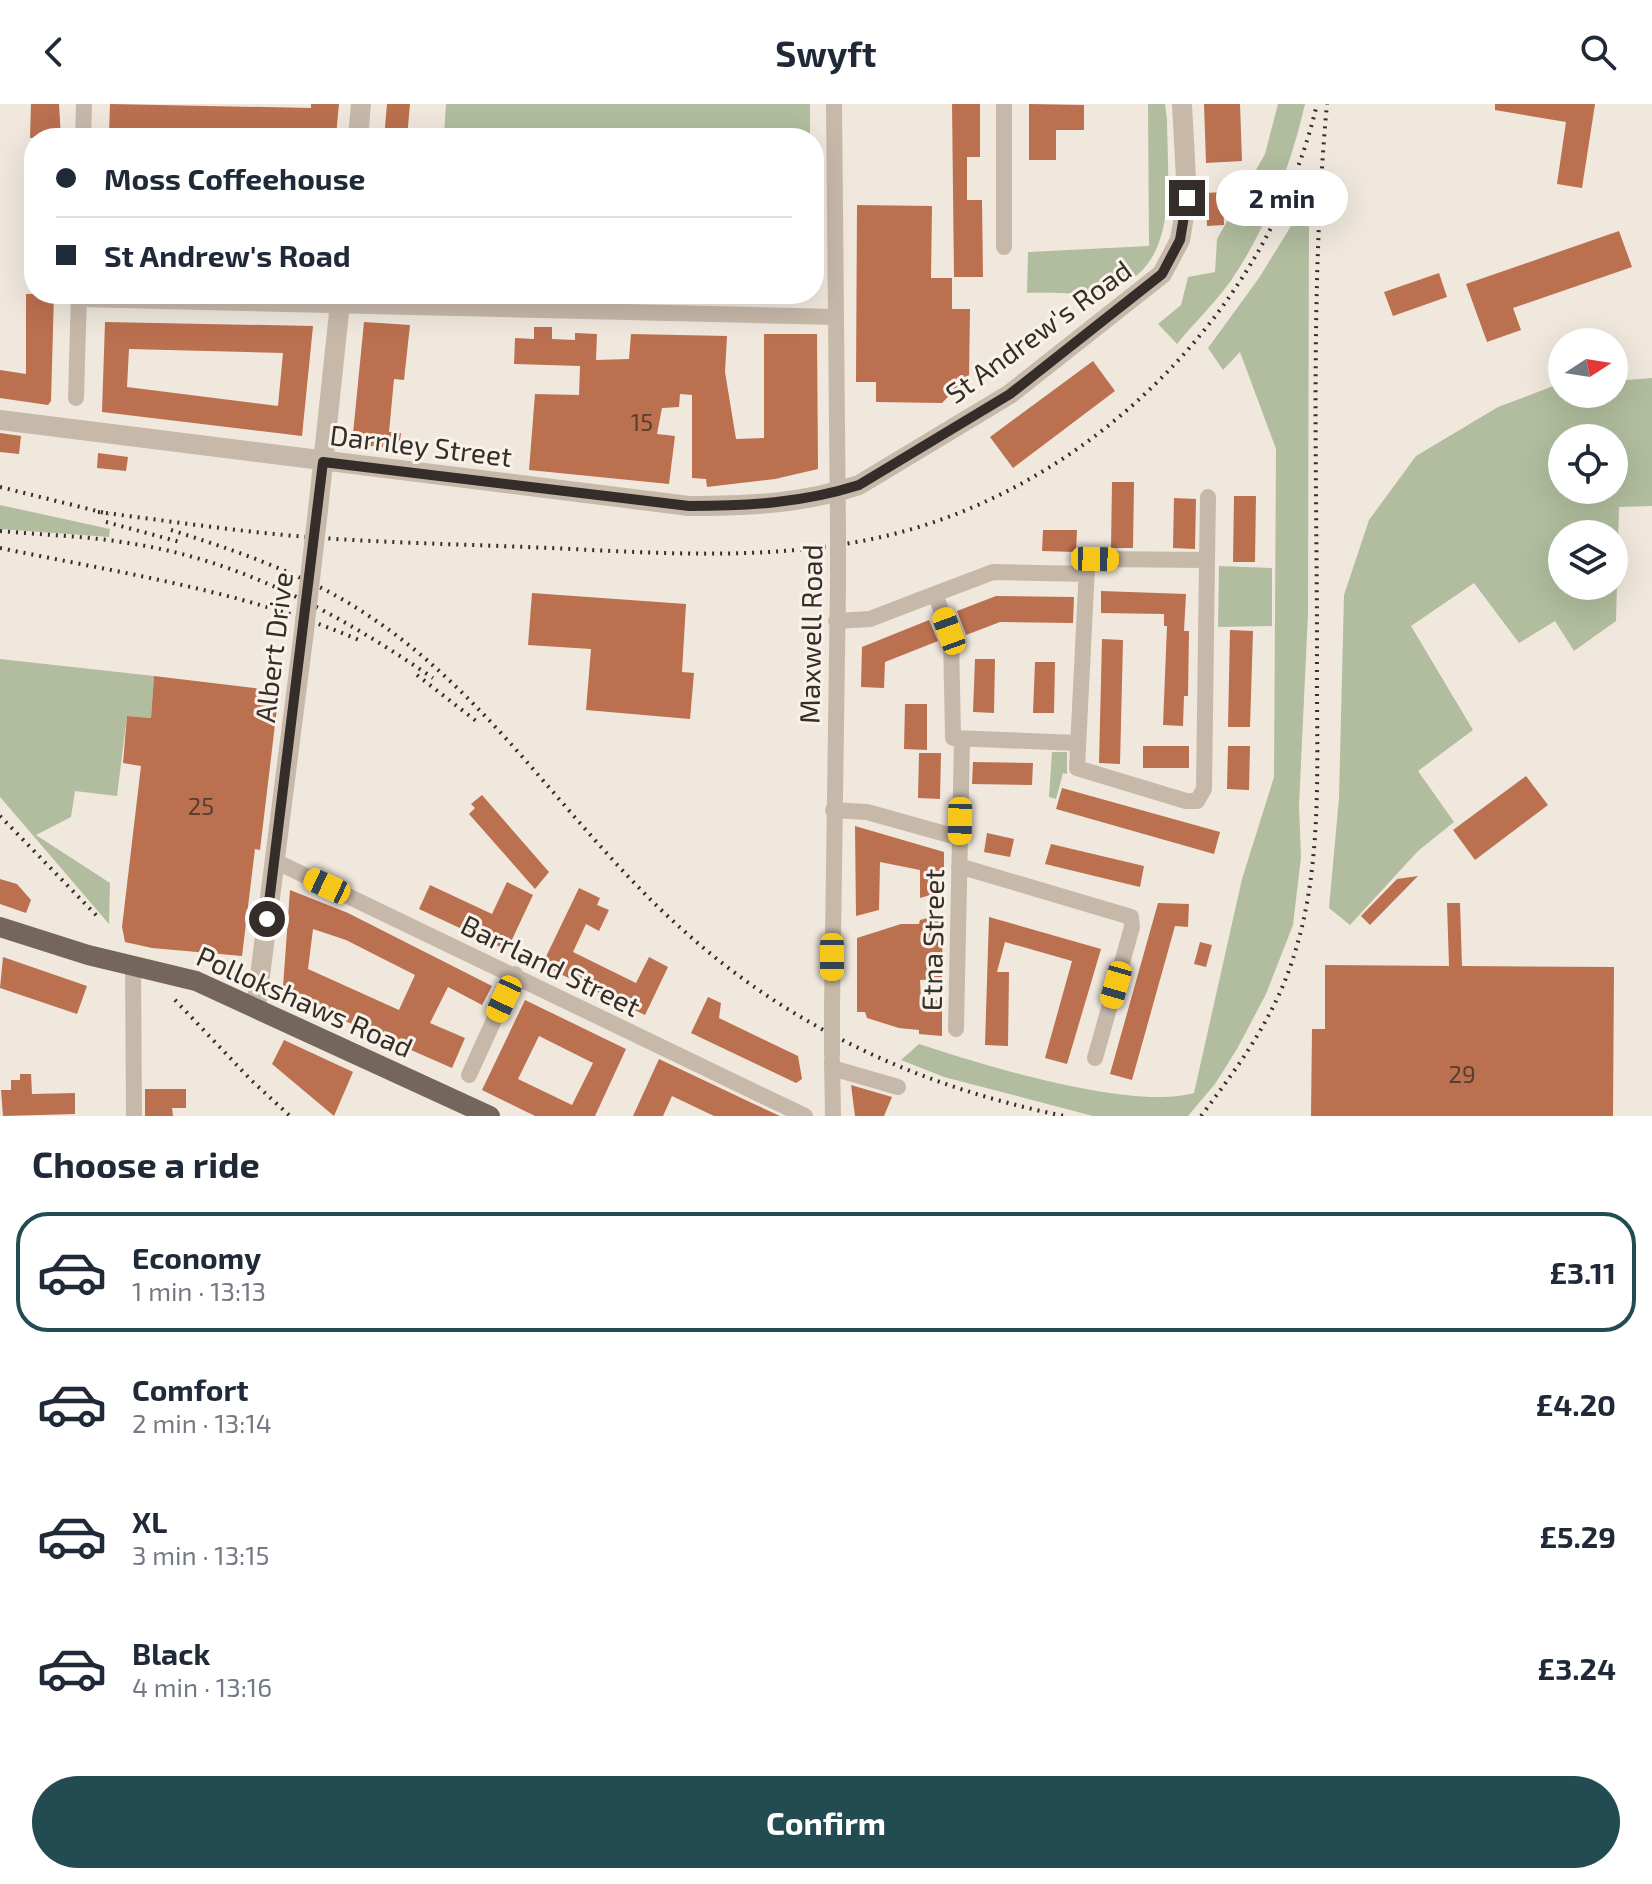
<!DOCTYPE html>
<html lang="en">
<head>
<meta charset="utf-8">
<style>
	:root { --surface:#fff; --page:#f2f2f3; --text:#1f2937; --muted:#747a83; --line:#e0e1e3; --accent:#224c52 }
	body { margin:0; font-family:"Exo 2",sans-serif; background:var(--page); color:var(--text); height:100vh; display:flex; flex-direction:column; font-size:30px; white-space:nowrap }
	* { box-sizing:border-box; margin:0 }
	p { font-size:26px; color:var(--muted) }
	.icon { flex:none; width:44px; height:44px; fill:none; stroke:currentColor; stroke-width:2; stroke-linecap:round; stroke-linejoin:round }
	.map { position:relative; height:1012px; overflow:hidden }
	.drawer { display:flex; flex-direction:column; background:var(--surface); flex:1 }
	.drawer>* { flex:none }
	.banner { position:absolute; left:24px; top:24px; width:800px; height:176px; border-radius:32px; box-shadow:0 8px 32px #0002; display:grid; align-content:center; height:176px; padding:0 32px; background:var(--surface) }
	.needle { width:52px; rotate:78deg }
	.buttons { position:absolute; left:1548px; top:224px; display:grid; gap:16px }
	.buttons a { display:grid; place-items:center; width:80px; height:80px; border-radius:50%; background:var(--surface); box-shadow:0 8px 32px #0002; font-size:40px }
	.end { position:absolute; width:36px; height:36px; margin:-18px; border:10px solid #352d29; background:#fff; box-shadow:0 0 0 4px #fff }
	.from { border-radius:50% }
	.bubble { position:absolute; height:56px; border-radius:28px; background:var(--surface); box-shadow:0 8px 32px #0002; font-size:26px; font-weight:700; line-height:56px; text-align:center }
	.car { position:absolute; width:24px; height:48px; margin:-24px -12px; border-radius:10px; box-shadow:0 0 6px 2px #0007; background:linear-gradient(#f5c518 24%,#345 0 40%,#f5c518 0 76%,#345 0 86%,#f5c518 0) }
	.banner b { display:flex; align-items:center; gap:28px; height:76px; font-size:30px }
	.banner b+b { border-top:2px solid var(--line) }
	.banner i { width:20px; height:20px; background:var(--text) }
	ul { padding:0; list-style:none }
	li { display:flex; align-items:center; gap:24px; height:120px; margin:0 16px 12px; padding:0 16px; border:4px solid transparent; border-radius:32px }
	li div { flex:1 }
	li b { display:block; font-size:30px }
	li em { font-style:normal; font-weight:700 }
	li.active { border-color:var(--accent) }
	li>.icon { width:72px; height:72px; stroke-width:1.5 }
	h2 { padding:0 32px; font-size:36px; line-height:96px }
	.action { display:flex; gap:16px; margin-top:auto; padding:16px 32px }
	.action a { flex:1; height:92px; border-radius:48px; background:var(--accent); color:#fff; font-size:32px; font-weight:700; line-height:92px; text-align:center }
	header { display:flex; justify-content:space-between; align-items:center; height:104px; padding:0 32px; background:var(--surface); font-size:36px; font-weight:700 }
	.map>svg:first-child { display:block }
</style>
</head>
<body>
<header><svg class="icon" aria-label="back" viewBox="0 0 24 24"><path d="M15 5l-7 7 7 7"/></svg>Swyft<svg class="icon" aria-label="search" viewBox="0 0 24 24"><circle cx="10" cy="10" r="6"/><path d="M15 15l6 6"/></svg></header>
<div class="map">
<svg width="1652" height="1012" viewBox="0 0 1652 1012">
	<rect width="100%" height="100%" fill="#f0e8dd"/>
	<!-- green -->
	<path fill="#b1bd9e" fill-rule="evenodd" d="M446,0H810V34L444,32Z
		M1148,0H1165L1167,15C1167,69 1181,163 1113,184C1088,192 1053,188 1027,189L1028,148L1149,142Z
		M1278,0H1305C1291,62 1266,125 1230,178C1214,200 1194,219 1177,240L1158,220L1181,201L1188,173L1215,168L1217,135L1265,50Z
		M1306,106L1309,112L1308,509L1299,702L1301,753L1293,821L1266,890L1237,945L1215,980L1188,1012H1093L944,973L901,956L919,940C983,961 1131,1007 1194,989L1242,775L1274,673L1276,345L1240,248L1223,266L1208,244L1259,174L1291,122Z
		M1652,274V402L1619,403L1616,517L1574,547L1555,517L1519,539L1474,479L1411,522L1473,626L1418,667L1454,718L1418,747L1350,821L1329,804L1339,694L1344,491L1369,416L1416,352L1498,303L1556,281H1562V290H1614V277ZM1562,334H1614V386H1562ZM1562,430H1614V482H1562Z
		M0,401L110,425L109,433L0,425Z
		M1219,462L1272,464V522L1218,523Z
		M0,555L154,572L151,614L127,612L117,692L75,687L71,713L36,731L110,779L109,820L0,693Z
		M1052,648H1067V670L1063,669L1056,695L1049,693Z"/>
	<!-- building -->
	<path fill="#bb704f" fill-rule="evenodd" d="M31,0H59L61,34H30Z
		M110,0L311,4V0H339L336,32L154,27L146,30L109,29Z
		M387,0H410L407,34H384Z
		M952,0H980V53H967V96H982L983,173H954Z
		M1029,0L1084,1V26H1056V56H1029Z
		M1204,0H1240L1242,57L1206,59Z
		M1495,0H1595L1582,84L1557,80L1566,18L1495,6Z
		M1223,88L1224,121L1207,122L1206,89Z
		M857,101L932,102L931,174H952V205H970L969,271L942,299L876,298V278H856Z
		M1619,127L1632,163L1513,204L1521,226L1487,238L1466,180Z
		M1439,169L1447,193L1393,212L1384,188Z
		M26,190H54L51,297L48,301L0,294V266L26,270Z
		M105,218L313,222L302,332L102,308ZM129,245L283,249L278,302L127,283Z
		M364,218L410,221L404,276L394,275L389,328L401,329L399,345L352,340Z
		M534,223H552V235L575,236V229L597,230L596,256L629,255L631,230L727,232L725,268L736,335L764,334V230H817L818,365L775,375L707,383L706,375L692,374V291L680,290L679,303L662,304L657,330L675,332L669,380L529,366L535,290L579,291L580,262L514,260L515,234L534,235Z
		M1093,257L1115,287L1013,364L990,333Z
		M0,329L21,332L19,350L0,348Z
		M98,349L128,353L126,367L97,364Z
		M1112,378H1134L1133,444H1111Z
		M1234,392H1256L1255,458H1233Z
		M1174,394L1196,395L1195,445L1173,444Z
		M1043,426H1077L1076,448L1042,447Z
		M1101,487L1186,490L1184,527H1189L1188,592H1184L1183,622L1163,621L1167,522H1164V510L1101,509Z
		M532,489L686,500L682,568L694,569L690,615L586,606L591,545L528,541Z
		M996,492L1074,493L1073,519L1000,518L966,531L957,507Z
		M929,516L938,537L885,558L884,584L861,583L862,543Z
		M1230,526L1253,527L1250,623H1228Z
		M1102,535L1123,536L1120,660L1099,659Z
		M975,555H995L994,609L973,608Z
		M1035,558H1055L1054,609H1033Z
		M154,572L279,587L260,746L255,745L242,852L152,844L125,838L122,823L141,662L123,659L127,612L151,614Z
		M905,600H927V646L904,645Z
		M1143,642H1189V664H1143Z
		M1228,642H1250L1249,686L1227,685Z
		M919,649H941L940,695L918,694Z
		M973,658L1033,659L1032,681L972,680Z
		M1526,672L1548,701L1475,756L1453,726Z
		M1062,684L1220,728L1214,750L1056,705Z
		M482,691L549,768L535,785L469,710L475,704L471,700Z
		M855,722L944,748V787L920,794V766L880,758L879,806L856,812Z
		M987,729L1014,735L1010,753L984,748Z
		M1051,740L1144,762L1140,783L1045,760Z
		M1418,772L1370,821L1361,812L1397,775Z
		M0,775L17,780L31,796L26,809L0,800Z
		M507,778L533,791L507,846L419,805L430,781L492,810Z
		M579,784L600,794L597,801L609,806L599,827L586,820L573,848L636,879L649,853L668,863L645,911L542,861Z
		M290,786L348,809L492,882L482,901L448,883L430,919L465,934L452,964L286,891L283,883ZM313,825L346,836L415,871L399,906L308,865Z
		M1158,799L1189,800L1188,823L1175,822L1132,976L1110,970Z
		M1447,799H1460L1462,862L1614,863L1613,1012H1311L1312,925H1325V861L1449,862Z
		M943,810L942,875L920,876L921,897L942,896V932L919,930V926L899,924L867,914L865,908H857V834L901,820H919L920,816Z
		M989,813L1101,845L1067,960L1045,954L1072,857L1005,838L997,868H1009L1008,942L985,941Z
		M1200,838L1212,841L1206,863L1194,860Z
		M3,853L87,882L77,910L0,884Z
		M708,893L721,899L719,914L798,952L802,975L796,979L691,929Z
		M525,896L626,945L595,1012H535L482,986ZM539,932L593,959L572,1001L518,975Z
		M284,936L353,968L334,1012L272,960Z
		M659,955L754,1000L780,1012H714L672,992L663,1012H633Z
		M20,970H31L32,990L75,989V1010L3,1012L1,986H11V976H20Z
		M851,981L892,993L884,1012H855Z
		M145,985H186V1004H172L173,1012H145Z"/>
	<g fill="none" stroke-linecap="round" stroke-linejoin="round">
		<!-- minor -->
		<path stroke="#c7b9aa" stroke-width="16" d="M834,0L838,427
			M1004,0V143
			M83,34L84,0
			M79,195L836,213
			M76,294L79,190
			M1095,455L1207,456L1204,685L1197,697H1186L1077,664L1087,463Z
			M1207,456L1208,393
			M836,517L870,515L935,490
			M1077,639L953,634L951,533L935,490L993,468L1087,470
			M833,706L867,708L960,734
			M275,757L805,1012
			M959,762L1131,813L1132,823L1095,954
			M133,860L134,1012
			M832,905L838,481
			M956,925L962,636
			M832,956L833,1012
			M832,964L898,983
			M469,971L515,870"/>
		<!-- tertiary -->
		<path stroke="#c7b9aa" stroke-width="20" d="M358,34L361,0
			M0,316L689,402C748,402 802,400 859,381L1010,290L1162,170L1180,136L1187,94L1182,0
			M318,406L341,190
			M256,903L303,535"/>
		<!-- primary -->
		<path stroke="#75665b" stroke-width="20" d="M0,823L88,851L196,877L490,1012"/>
		<!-- rail -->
		<path stroke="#352d29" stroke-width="4" stroke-dasharray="2 6" stroke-linecap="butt" d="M0,383L109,410
			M98,408C160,416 222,425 284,431C372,439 461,440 550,444C658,449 765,457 872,435C1085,391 1268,209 1317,0
			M106,418L180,438
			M171,426C240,448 308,471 369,512C495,595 572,728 684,827C793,925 921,983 1064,1012
			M0,427C43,431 86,432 128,439C242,456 339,510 433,574
			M0,444C121,469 245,487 359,536
			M417,571L480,620
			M0,712L99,814
			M175,896L251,976L290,1012
			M1201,1012C1241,959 1277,910 1296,845C1324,752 1316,647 1317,550C1317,367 1310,183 1327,0"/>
		<!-- minor-bridge -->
		<path stroke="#c7b9aa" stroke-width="16" d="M838,481V427
			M832,950V905"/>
		<!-- tertiary-bridge -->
		<path stroke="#c7b9aa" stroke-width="20" d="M303,535L318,406"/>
	</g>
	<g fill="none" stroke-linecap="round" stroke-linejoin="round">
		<!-- route -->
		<path stroke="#352d29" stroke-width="10" d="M267,815L323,358L689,402C748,402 802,399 859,381L1010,290L1162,170L1180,136L1187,94"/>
	</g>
	<g text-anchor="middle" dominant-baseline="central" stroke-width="6" stroke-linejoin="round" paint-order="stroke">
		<!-- number labels -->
		<g font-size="24" fill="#563e32">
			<text x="642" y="317">15</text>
			<text x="201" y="701">25</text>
			<text x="1462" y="969">29</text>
		</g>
		<!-- street labels -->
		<g font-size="28" fill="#352d29" stroke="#f8f2e9">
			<text transform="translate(1038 227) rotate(-36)">St Andrew's Road</text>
			<text transform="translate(421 341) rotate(7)">Darnley Street</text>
			<text transform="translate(810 530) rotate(-89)">Maxwell Road</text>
			<text transform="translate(273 543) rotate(-83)">Albert Drive</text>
			<text transform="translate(932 836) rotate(-89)">Etna Street</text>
			<text transform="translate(551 861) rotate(26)">Barrland Street</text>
			<text transform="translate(305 897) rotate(24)">Pollokshaws Road</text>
		</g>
	</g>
</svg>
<div class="buttons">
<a><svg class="needle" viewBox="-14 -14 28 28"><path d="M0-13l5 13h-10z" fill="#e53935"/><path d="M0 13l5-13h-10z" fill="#747a83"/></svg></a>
<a><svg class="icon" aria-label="locate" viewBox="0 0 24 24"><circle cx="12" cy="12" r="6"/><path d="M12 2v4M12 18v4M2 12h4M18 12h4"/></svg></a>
<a><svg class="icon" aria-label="layers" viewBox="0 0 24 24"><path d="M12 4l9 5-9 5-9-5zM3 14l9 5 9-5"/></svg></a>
</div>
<i class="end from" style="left:267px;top:815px"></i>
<i class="end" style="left:1187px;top:94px"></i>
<div class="bubble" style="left:1216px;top:66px;width:132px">2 min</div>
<i class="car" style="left:1095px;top:455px;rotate:91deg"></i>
<i class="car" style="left:949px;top:527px;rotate:340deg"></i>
<i class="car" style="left:960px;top:717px;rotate:181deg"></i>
<i class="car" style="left:327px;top:782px;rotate:295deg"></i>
<i class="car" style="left:832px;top:853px;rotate:180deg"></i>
<i class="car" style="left:1116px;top:881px;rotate:196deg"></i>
<i class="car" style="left:504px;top:895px;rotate:205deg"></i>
<div class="banner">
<b><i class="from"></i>Moss Coffeehouse</b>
<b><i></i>St Andrew's Road</b>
</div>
</div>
<section class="drawer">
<h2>Choose a ride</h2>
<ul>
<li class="active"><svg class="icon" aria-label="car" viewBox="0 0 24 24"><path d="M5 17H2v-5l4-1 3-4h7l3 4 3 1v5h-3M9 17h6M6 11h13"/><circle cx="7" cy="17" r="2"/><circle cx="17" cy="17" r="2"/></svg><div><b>Economy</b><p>1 min · 13:13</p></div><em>£3.11</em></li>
<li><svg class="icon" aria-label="car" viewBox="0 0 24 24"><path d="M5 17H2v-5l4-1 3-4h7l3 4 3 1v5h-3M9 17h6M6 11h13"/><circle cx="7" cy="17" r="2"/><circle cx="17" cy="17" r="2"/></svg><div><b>Comfort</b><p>2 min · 13:14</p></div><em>£4.20</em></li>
<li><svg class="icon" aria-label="car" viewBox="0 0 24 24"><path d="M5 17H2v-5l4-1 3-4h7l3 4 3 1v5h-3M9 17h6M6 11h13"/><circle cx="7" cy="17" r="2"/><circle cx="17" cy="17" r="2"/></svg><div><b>XL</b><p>3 min · 13:15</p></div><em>£5.29</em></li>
<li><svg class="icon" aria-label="car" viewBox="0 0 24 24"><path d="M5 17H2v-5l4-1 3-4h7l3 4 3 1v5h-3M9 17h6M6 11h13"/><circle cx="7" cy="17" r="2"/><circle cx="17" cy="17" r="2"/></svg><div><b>Black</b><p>4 min · 13:16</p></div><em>£3.24</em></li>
</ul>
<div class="action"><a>Confirm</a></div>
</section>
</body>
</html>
